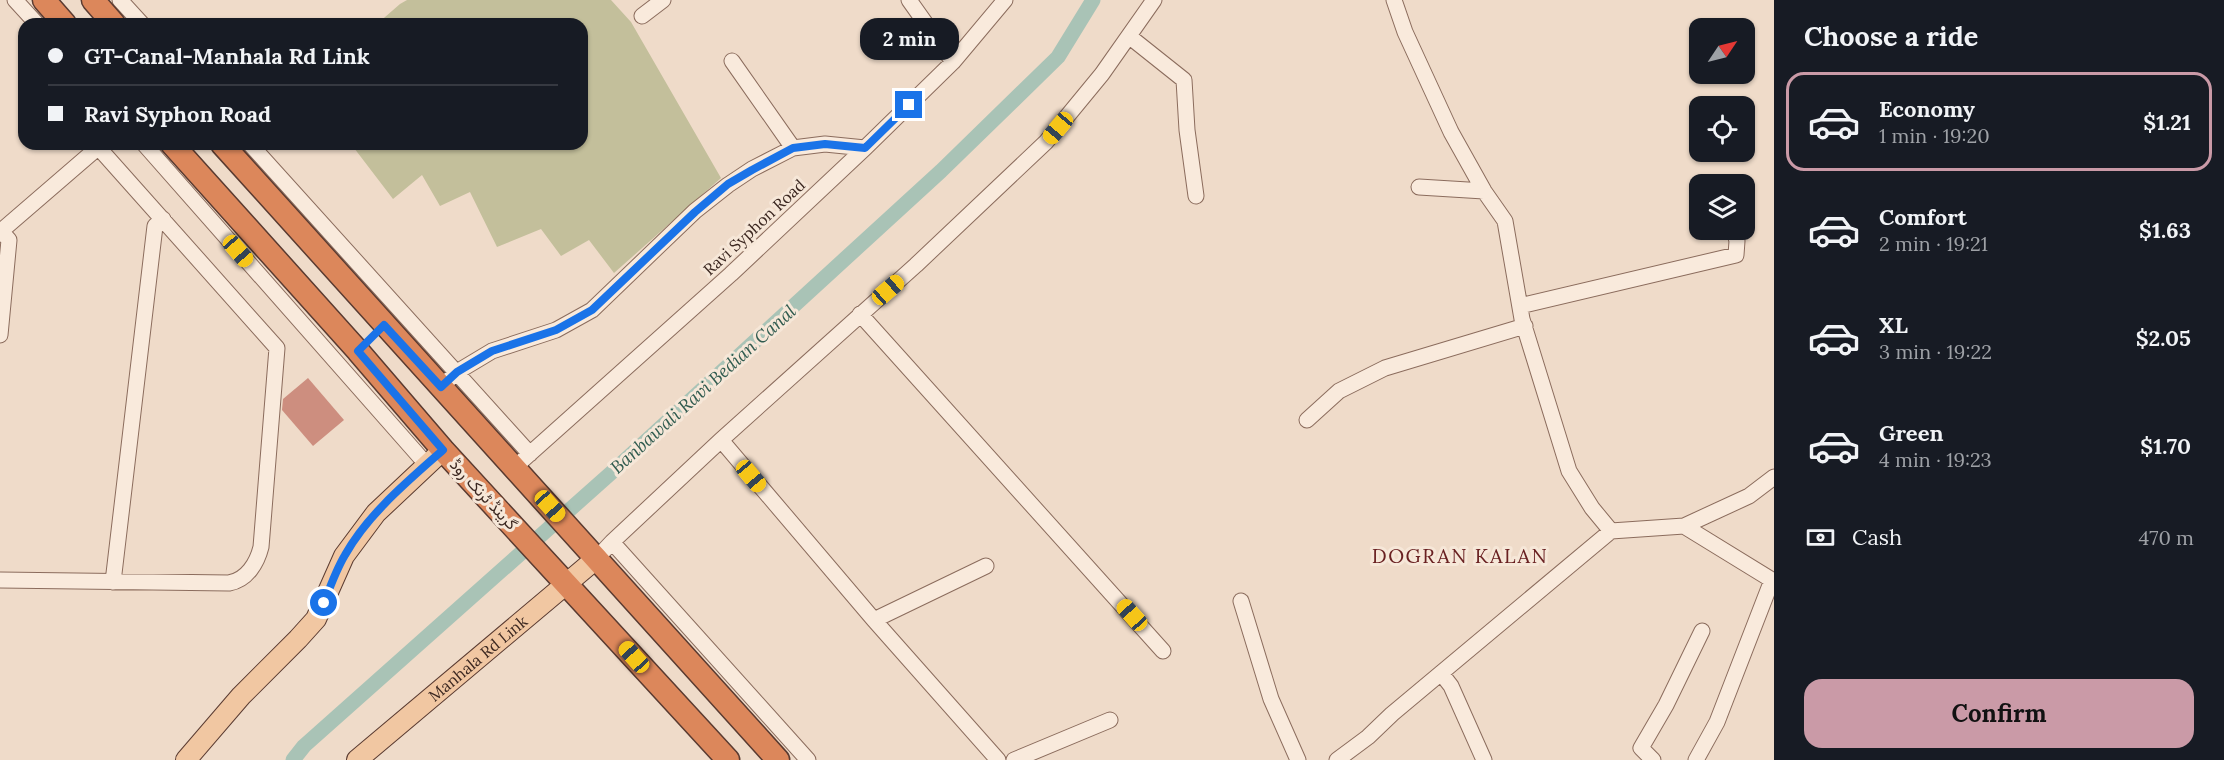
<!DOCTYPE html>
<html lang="en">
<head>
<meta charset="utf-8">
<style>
	:root { --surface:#171b24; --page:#20242c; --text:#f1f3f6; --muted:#9ea1a6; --line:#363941; --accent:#ca9aa7 }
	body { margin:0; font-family:Lora,Vazirmatn,serif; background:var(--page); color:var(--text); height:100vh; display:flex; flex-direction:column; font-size:22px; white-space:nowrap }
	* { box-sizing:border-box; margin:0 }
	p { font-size:20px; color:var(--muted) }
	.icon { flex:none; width:33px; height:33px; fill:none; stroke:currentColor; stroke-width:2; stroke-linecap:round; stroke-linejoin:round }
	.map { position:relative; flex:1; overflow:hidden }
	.panel { display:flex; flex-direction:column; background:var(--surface); width:450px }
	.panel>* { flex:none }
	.banner { position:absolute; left:18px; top:18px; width:570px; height:132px; border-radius:18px; box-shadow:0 2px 4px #0004; display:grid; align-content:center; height:132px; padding:0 30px; background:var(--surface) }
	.needle { width:39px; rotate:55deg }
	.fabs { position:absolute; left:1689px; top:18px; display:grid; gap:12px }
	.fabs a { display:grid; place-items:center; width:66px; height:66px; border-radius:12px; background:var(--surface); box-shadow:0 2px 4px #0004; font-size:30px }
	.end { position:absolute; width:27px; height:27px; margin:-14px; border:8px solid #1a73e8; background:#fff; box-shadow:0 0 0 3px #fff }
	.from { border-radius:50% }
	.bubble { position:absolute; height:42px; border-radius:18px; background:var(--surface); box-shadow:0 2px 4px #0004; font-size:20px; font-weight:700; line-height:42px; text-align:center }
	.car { position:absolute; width:18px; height:36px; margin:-18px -9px; border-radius:8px; box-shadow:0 0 4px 2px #0007; background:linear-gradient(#f5c518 24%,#345 0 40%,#f5c518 0 76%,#345 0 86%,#f5c518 0) }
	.banner b { display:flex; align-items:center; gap:21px; height:57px; font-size:22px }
	.banner b+b { border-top:2px solid var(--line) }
	.banner i { width:15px; height:15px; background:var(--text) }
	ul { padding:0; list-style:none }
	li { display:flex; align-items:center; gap:18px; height:99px; margin:0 12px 9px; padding:0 18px; border:3px solid transparent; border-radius:18px }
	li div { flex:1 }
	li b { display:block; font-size:22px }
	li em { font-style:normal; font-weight:700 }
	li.selected { border-color:var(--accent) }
	li>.icon { width:54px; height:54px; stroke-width:1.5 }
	h2 { padding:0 30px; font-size:27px; line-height:72px }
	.pay { display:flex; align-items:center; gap:15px; height:66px; padding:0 30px; font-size:22px }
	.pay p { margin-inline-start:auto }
	.primary-button { display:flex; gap:12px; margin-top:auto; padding:12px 30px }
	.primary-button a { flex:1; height:69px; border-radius:18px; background:var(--accent); color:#111; font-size:24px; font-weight:700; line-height:69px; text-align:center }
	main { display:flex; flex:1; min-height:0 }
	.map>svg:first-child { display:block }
</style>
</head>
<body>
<main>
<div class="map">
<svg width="1774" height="760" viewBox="0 0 1774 760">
	<rect width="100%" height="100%" fill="#efdbc9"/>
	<!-- cemetery -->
	<path fill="#c3bf9b" d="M407,0H611L631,22L721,178L614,273L589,240L561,256L541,229L497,247L470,192L440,206L422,175L393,199L351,144H582V24H377L400,4Z"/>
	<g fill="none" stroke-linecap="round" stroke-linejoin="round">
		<!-- canal -->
		<path stroke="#a9c3b6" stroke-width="15" d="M293,760L304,746L611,473L941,171L1058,57L1093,0"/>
	</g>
	<!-- building -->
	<path fill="#cd8e7f" d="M308,378L344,420L313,446L282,410L283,399Z"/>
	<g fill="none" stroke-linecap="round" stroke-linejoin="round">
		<!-- minor casing -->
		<g stroke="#8b6c5d" stroke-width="17">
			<path id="minor" d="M15,0L37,24
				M120,0L142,24
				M909,0L953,62
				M642,16L663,0
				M1130,37L1184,80L1187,130L1196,196
				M732,61L793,148
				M144,144L427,465
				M250,144L530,454
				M1419,187L1484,191
				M0,232L102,144
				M1520,306L1736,255L1737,241L1734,230
				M860,314L1163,651
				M0,335L9,240L1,231
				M441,387L457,372L492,351L556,330L592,310L695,211L728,185L752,169L793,148L825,144L865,148
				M1307,420L1339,391L1385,368L1525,326
				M721,440L874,620L998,760
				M515,467L731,274L865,148L953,62L1005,0
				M1684,526L1749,496L1774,477
				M1611,531L1684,526L1772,580L1717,722L1696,760
				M612,542L808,760
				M597,558L612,542L721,440L916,265L1046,142L1102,74L1154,0
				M0,580L229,583C247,580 257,563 261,547L277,348L98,147
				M113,582L155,226L163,219
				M1241,601L1271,699L1298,760
				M874,620L986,566
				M1441,673L1451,686L1484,760
				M1014,760L1110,720
				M1337,760L1368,737L1392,714L1611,531L1592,508L1569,471L1522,319L1505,221L1484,191L1451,132L1405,32L1394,0
				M1653,760L1641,748L1666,705L1702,631"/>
		</g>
		<!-- major casing -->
		<g stroke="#5a3b31" stroke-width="22">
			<g id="major">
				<path d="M186,760L241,696L298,639L316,619L344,556L376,513L443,450"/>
				<path id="s1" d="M357,760L597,558"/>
			</g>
		</g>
		<!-- highway casing -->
		<g stroke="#5a3b31" stroke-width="25">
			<path id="highway" d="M44,0L65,24
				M93,0L114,24
				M172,144L358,351L443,450L728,760
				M222,144L778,760"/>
		</g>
		<!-- minor -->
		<use href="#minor" stroke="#f9eadc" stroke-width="15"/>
		<!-- major -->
		<use href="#major" stroke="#f1c7a2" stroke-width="20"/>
		<!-- highway -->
		<use href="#highway" stroke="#dc875b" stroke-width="22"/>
	</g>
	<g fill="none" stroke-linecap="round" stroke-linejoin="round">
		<!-- route -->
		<path stroke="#1a73e8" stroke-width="8" d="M324,603C330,587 336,570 345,555C368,514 408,481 443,450L358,351L384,325L441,387L457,372L492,351L556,330L592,310L695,212L728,184L752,170L793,148L825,144L865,148L909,105"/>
	</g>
	<g text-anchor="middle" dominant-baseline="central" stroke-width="6" stroke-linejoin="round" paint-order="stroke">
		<!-- street labels -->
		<g font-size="16" fill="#3c2821" stroke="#f6e7d8">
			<text transform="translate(754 227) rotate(-43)">Ravi Syphon Road</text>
			<text transform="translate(484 494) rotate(47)">گرینڈ ٹرنک روڈ</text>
			<text stroke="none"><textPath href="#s1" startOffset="158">Manhala Rd Link</textPath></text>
		</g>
		<!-- water labels -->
		<g font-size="18" font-style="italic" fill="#305b4f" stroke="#f6e7d8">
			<text transform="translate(703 389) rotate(-42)">Banbawali Ravi Bedian Canal</text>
		</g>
		<!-- quarter labels -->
		<g font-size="20" letter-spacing="1.5" fill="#692021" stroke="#f6e7d8">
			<text x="1460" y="555">DOGRAN KALAN</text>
		</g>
	</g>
</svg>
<div class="fabs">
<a><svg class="needle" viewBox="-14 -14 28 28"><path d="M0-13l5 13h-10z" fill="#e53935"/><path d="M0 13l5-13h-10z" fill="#9ea1a6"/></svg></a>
<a><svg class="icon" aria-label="locate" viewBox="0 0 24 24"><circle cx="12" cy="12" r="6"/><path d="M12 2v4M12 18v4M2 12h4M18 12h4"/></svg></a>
<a><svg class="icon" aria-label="layers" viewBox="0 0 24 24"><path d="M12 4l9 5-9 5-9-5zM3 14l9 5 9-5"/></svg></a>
</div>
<i class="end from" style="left:324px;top:603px"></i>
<i class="end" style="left:909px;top:105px"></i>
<div class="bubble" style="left:860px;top:18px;width:99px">2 min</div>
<i class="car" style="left:1058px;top:128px;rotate:220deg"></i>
<i class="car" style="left:238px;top:251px;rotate:139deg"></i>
<i class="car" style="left:888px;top:290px;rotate:49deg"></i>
<i class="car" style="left:751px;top:476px;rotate:140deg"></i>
<i class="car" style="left:550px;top:506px;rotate:138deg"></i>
<i class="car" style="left:1132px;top:615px;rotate:318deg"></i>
<i class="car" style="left:634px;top:657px;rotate:318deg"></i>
<div class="banner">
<b><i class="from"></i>GT-Canal-Manhala Rd Link</b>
<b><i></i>Ravi Syphon Road</b>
</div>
</div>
<section class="panel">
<h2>Choose a ride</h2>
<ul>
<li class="selected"><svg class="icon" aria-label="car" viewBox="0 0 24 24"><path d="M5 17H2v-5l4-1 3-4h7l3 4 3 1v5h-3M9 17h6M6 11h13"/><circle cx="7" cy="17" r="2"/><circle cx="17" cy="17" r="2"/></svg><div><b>Economy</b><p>1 min · 19:20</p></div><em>$1.21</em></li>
<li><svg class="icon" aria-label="car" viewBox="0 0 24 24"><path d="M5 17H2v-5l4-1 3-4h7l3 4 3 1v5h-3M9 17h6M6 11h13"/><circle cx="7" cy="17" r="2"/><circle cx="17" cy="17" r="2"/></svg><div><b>Comfort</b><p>2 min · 19:21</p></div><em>$1.63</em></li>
<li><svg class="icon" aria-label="car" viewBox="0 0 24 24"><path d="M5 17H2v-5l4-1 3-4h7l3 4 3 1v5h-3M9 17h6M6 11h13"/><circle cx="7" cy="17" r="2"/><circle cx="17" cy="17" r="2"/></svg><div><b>XL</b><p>3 min · 19:22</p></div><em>$2.05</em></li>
<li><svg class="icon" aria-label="car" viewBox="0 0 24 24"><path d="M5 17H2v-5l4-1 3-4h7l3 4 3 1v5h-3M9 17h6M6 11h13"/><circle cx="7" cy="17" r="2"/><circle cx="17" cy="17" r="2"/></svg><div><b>Green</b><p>4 min · 19:23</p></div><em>$1.70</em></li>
</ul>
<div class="pay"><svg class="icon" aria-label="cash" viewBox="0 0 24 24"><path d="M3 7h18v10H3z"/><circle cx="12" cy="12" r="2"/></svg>Cash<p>470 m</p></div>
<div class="primary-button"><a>Confirm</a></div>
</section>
</main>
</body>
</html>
